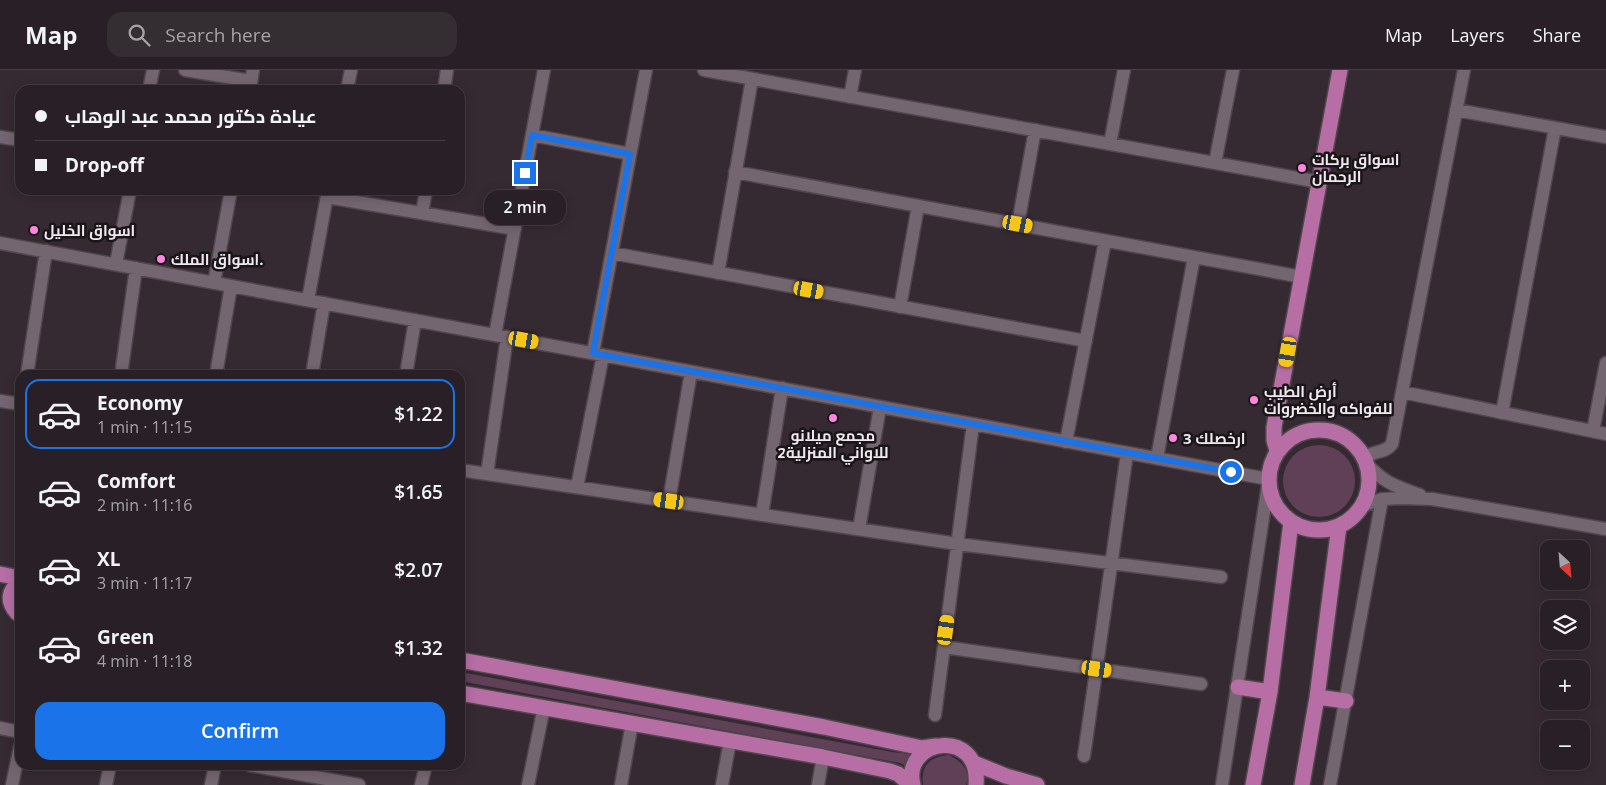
<!DOCTYPE html>
<html lang="en">
<head>
<meta charset="utf-8">
<style>
	:root { --surface:#282026; --page:#342d32; --text:#f1f3f6; --muted:#a5a3a7; --line:#443e43; --accent:#1a73e8 }
	body { margin:0; font-family:"Open Sans",Cairo,sans-serif; background:var(--page); color:var(--text); height:100vh; display:flex; flex-direction:column; font-size:19px; white-space:nowrap }
	* { box-sizing:border-box; margin:0 }
	p { font-size:16px; color:var(--muted) }
	.icon { flex:none; width:28px; height:28px; fill:none; stroke:currentColor; stroke-width:2; stroke-linecap:round; stroke-linejoin:round }
	.map { position:relative; flex:1; overflow:hidden }
	.side { position:absolute; left:15px; top:300px; width:450px; height:400px; display:flex; flex-direction:column; background:var(--surface); border-radius:15px; box-shadow:0 2px 12px #0003,0 0 0 1px var(--line) }
	.side>* { flex:none }
	.guide { position:absolute; left:15px; top:15px; width:450px; height:110px; border-radius:15px; box-shadow:0 2px 12px #0003,0 0 0 1px var(--line); display:grid; align-content:center; height:110px; padding:0 20px; background:var(--surface) }
	.needle { width:32px; rotate:154deg }
	.buttons { position:absolute; left:1540px; top:470px; display:grid; gap:10px }
	.buttons a { display:grid; place-items:center; width:50px; height:50px; border-radius:10px; background:var(--surface); box-shadow:0 2px 12px #0003,0 0 0 1px var(--line); font-size:25px }
	.end { position:absolute; width:22px; height:22px; margin:-11px; border:6px solid #1a73e8; background:#fff; box-shadow:0 0 0 2px #fff }
	.from { border-radius:50% }
	.bubble { position:absolute; height:35px; border-radius:15px; background:var(--surface); box-shadow:0 2px 12px #0003,0 0 0 1px var(--line); font-size:16px; font-weight:600; line-height:35px; text-align:center }
	.car { position:absolute; width:15px; height:30px; margin:-15px -8px; border-radius:6px; box-shadow:0 0 4px 1px #0007; background:linear-gradient(#f5c518 24%,#345 0 40%,#f5c518 0 76%,#345 0 86%,#f5c518 0) }
	.guide b { display:flex; align-items:center; gap:18px; height:48px; font-size:19px }
	.guide b+b { border-top:1px solid var(--line) }
	.guide i { width:12px; height:12px; background:var(--text) }
	ul { padding:9px 0 0; list-style:none }
	li { display:flex; align-items:center; gap:15px; height:70px; margin:0 10px 8px; padding:0 10px; border:2px solid transparent; border-radius:15px }
	li div { flex:1 }
	li b { display:block; font-size:19px }
	li em { font-style:normal; font-weight:600 }
	li.on { border-color:var(--accent) }
	li>.icon { width:45px; height:45px; stroke-width:1.5 }
	.cta { display:flex; gap:10px; margin-top:auto; padding:10px 20px }
	.cta a { flex:1; height:58px; border-radius:15px; background:var(--accent); color:#fff; font-size:20px; font-weight:600; line-height:58px; text-align:center }
	header { display:flex; align-items:center; gap:30px; box-sizing:border-box; height:70px; padding:0 25px; background:var(--surface); border-bottom:1px solid var(--line) }
	header strong { font-size:24px }
	nav { display:flex; gap:28px; margin-inline-start:auto; font-size:18px }
	.search { width:350px; height:45px; background:var(--page); display:flex; align-items:center; gap:12px; box-sizing:border-box; padding:0 18px; border-radius:15px; color:var(--muted); font-size:19px }
	.map>svg:first-child { display:block }
</style>
</head>
<body>
<header>
<strong>Map</strong>
<div class="search"><svg class="icon" aria-label="search" viewBox="0 0 24 24"><circle cx="10" cy="10" r="6"/><path d="M15 15l6 6"/></svg>Search here</div>
<nav><a>Map</a><a>Layers</a><a>Share</a></nav>
</header>
<div class="map">
<svg width="1606" height="715" viewBox="0 0 1606 715">
	<rect width="100%" height="100%" fill="#362a32"/>
	<!-- green -->
	<path fill="#5f4057" d="M1283 411a36 36 0 1 1 72 0a36 36 0 1 1-72 0Z
		M460,602L892,682L911,684L913,685L908,697L900,693L460,611Z
		M949,685C961,691 971,700 966,715H923C921,695 929,687 949,685Z"/>
	<g fill="none" stroke-linecap="round" stroke-linejoin="round">
		<!-- minor casing -->
		<g stroke="#50464d" stroke-width="15">
			<path id="minor" d="M185,0L251,11
				M704,0L1319,112
				M149,20L153,0
				M250,20L253,0
				M347,20L351,0
				M444,20L447,0
				M850,27L855,0
				M1456,40L1606,67
				M532,65L630,84
				M0,67L20,70
				M1110,74L1124,0
				M1215,93L1233,0
				M735,102L1302,207
				M327,127L515,159
				M422,143L426,120
				M1018,154L1035,60
				M0,173L1268,409
				M612,183L1086,271
				M116,194L130,120
				M718,203L752,9
				M214,213L231,120
				M308,230L328,120
				M900,237L918,136
				M495,265L544,0
				M593,283L646,0
				M27,305L46,181
				M121,305L136,198
				M216,305L231,216
				M312,305L324,233
				M406,305L415,250
				M1402,322L1606,364
				M0,331L20,334
				M1502,343L1555,58
				M1593,361L1606,293
				M1066,372L1105,171
				M1157,388L1194,187
				M1364,388C1373,380 1385,384 1392,374L1464,0
				M1366,393C1384,413 1395,416 1420,425
				M460,400L958,474L1221,507
				M487,404L507,267
				M577,417L603,285
				M669,431L691,302
				M1359,440L1367,434L1382,429L1402,428L1432,429L1606,459
				M762,445L782,318
				M859,459L880,337
				M944,577L1201,614
				M935,645L973,354
				M0,658L20,662
				M1084,686L1127,383
				M249,695L359,715
				M12,715L20,677
				M106,715L110,695
				M211,715L215,695
				M421,715L426,695
				M528,715L544,637
				M621,715L632,653
				M722,715L730,671
				M818,715L823,687
				M1222,715L1268,415
				M1330,715L1382,429"/>
		</g>
		<!-- major casing -->
		<g stroke="#50464d" stroke-width="18">
			<path id="major" d="M1269 410a50 50 0 1 1 100 0a50 50 0 1 1-100 0Z
				M1277,381L1274,370V357L1340,0
				M0,504L20,508
				M17,543C7,532 8,520 20,513
				M460,590L824,657L922,678L936,676
				M1238,617L1270,622
				M460,623L823,687L890,701L898,704L911,715
				M1317,627L1346,631
				M974,693L1006,706L1037,715
				M913,715C901,669 981,656 976,715
				M1253,715L1270,622L1291,452
				M1302,715L1317,627L1339,456"/>
		</g>
		<!-- minor -->
		<use href="#minor" stroke="#746670" stroke-width="12"/>
		<!-- major -->
		<use href="#major" stroke="#b66ea5" stroke-width="15"/>
	</g>
	<g fill="none" stroke-linecap="round" stroke-linejoin="round">
		<!-- route -->
		<path stroke="#1a73e8" stroke-width="6" d="M525,103L532,65L630,84L593,283L1231,402"/>
	</g>
	<!-- markers -->
	<g fill="#fd86e1" stroke="#1a1518" stroke-width="2">
		<circle cx="1302" cy="98" r="5"/>
		<circle cx="34" cy="160" r="5"/>
		<circle cx="161" cy="189" r="5"/>
		<circle cx="1254" cy="330" r="5"/>
		<circle cx="833" cy="348" r="5"/>
		<circle cx="1173" cy="368" r="5"/>
	</g>
	<g text-anchor="middle" dominant-baseline="central" stroke-width="5" stroke-linejoin="round" paint-order="stroke">
		<!-- poi labels -->
		<g font-size="15" font-weight="bold" fill="#f0e8ee" stroke="#1a1518" text-anchor="start">
			<text x="1312" y="89">اسواق بركات<tspan x="1312" dy="17">الرحمان</tspan></text>
			<text x="44" y="160">اسواق الخليل</text>
			<text x="171" y="189">اسواق الملك.</text>
			<text x="1264" y="321">أرض الطيب<tspan x="1264" dy="17">للفواكه والخضروات</tspan></text>
			<text x="833" y="365" text-anchor="middle">مجمع ميلانو<tspan x="833" dy="17">للاواني المنزلية2</tspan></text>
			<text x="1183" y="368">ارخصلك 3</text>
		</g>
	</g>
</svg>
<div class="buttons">
<a><svg class="needle" viewBox="-14 -14 28 28"><path d="M0-13l5 13h-10z" fill="#e53935"/><path d="M0 13l5-13h-10z" fill="#a5a3a7"/></svg></a>
<a><svg class="icon" aria-label="layers" viewBox="0 0 24 24"><path d="M12 4l9 5-9 5-9-5zM3 14l9 5 9-5"/></svg></a>
<a>+</a>
<a>−</a>
</div>
<i class="end from" style="left:1231px;top:402px"></i>
<i class="end" style="left:525px;top:103px"></i>
<div class="bubble" style="left:484px;top:120px;width:82px">2 min</div>
<i class="car" style="left:1018px;top:154px;rotate:101deg"></i>
<i class="car" style="left:809px;top:220px;rotate:100deg"></i>
<i class="car" style="left:524px;top:270px;rotate:100deg"></i>
<i class="car" style="left:1288px;top:282px;rotate:190deg"></i>
<i class="car" style="left:669px;top:431px;rotate:278deg"></i>
<i class="car" style="left:946px;top:560px;rotate:8deg"></i>
<i class="car" style="left:1097px;top:599px;rotate:98deg"></i>
<div class="guide">
<b><i class="from"></i>عيادة دكتور محمد عبد الوهاب</b>
<b><i></i>Drop-off</b>
</div>
<section class="side">
<ul>
<li class="on"><svg class="icon" aria-label="car" viewBox="0 0 24 24"><path d="M5 17H2v-5l4-1 3-4h7l3 4 3 1v5h-3M9 17h6M6 11h13"/><circle cx="7" cy="17" r="2"/><circle cx="17" cy="17" r="2"/></svg><div><b>Economy</b><p>1 min · 11:15</p></div><em>$1.22</em></li>
<li><svg class="icon" aria-label="car" viewBox="0 0 24 24"><path d="M5 17H2v-5l4-1 3-4h7l3 4 3 1v5h-3M9 17h6M6 11h13"/><circle cx="7" cy="17" r="2"/><circle cx="17" cy="17" r="2"/></svg><div><b>Comfort</b><p>2 min · 11:16</p></div><em>$1.65</em></li>
<li><svg class="icon" aria-label="car" viewBox="0 0 24 24"><path d="M5 17H2v-5l4-1 3-4h7l3 4 3 1v5h-3M9 17h6M6 11h13"/><circle cx="7" cy="17" r="2"/><circle cx="17" cy="17" r="2"/></svg><div><b>XL</b><p>3 min · 11:17</p></div><em>$2.07</em></li>
<li><svg class="icon" aria-label="car" viewBox="0 0 24 24"><path d="M5 17H2v-5l4-1 3-4h7l3 4 3 1v5h-3M9 17h6M6 11h13"/><circle cx="7" cy="17" r="2"/><circle cx="17" cy="17" r="2"/></svg><div><b>Green</b><p>4 min · 11:18</p></div><em>$1.32</em></li>
</ul>
<div class="cta"><a>Confirm</a></div>
</section>
</div>
</body>
</html>
